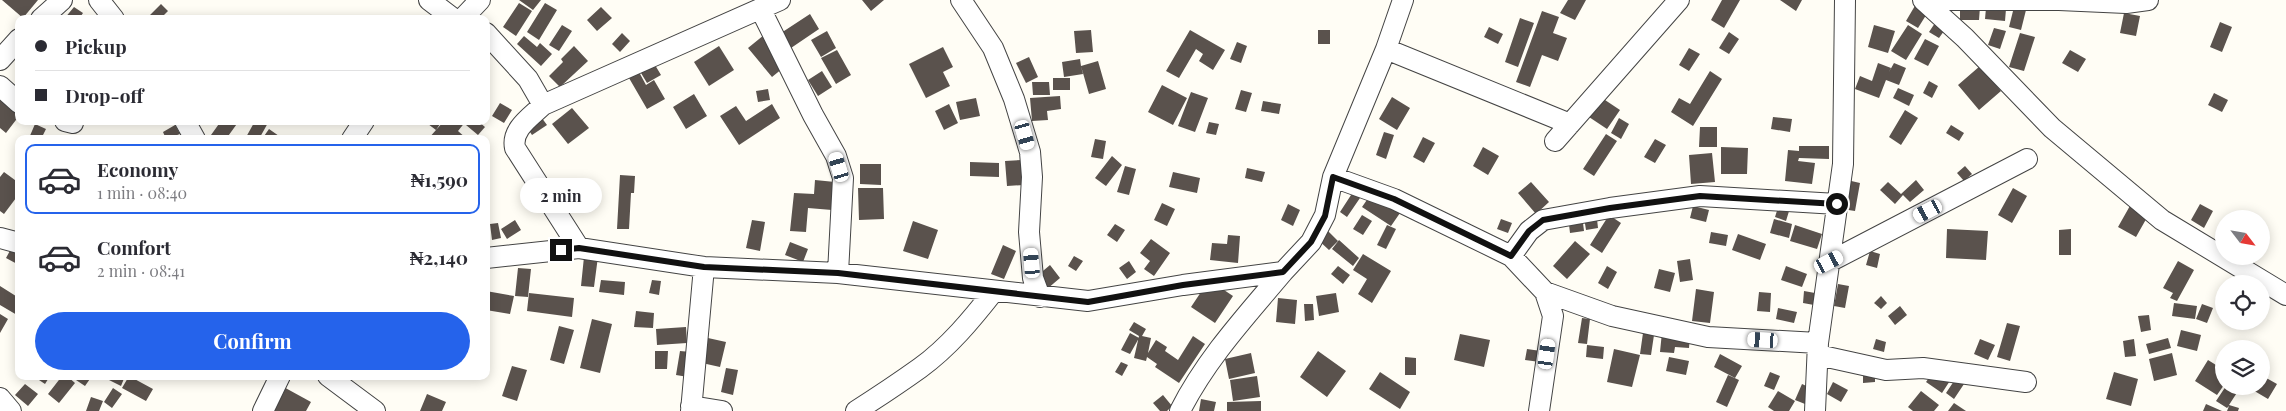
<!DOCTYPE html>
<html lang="en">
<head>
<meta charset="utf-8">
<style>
	:root { --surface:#fff; --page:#f2f2f3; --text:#2b2b33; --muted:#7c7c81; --line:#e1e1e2; --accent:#2563eb }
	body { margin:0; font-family:"Playfair Display",serif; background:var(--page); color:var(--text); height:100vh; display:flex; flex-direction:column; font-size:19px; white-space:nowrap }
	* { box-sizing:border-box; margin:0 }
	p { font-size:16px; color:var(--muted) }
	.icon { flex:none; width:28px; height:28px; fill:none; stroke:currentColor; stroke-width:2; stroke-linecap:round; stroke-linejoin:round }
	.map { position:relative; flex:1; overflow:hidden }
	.panel { position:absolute; left:15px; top:135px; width:475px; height:245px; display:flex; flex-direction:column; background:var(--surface); border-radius:10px; box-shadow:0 2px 12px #0003 }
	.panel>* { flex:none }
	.hud { position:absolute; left:15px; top:15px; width:475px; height:110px; border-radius:10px; box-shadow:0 2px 12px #0003; display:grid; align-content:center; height:110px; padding:0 20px; background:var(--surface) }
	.needle { width:32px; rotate:121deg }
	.controls { position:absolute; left:2215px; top:210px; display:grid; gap:10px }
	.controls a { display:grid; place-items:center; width:55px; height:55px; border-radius:50%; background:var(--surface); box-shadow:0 2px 12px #0003; font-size:25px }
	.end { position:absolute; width:22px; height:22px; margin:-11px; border:6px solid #111; background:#fff; box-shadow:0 0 0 2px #fff }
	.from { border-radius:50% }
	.bubble { position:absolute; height:35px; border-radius:18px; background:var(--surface); box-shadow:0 2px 12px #0003; font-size:16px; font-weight:700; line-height:35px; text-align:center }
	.car { position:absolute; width:15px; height:30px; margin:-15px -8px; border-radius:6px; box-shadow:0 0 4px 1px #0007; background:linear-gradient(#fff 24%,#345 0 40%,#fff 0 76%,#345 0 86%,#fff 0) }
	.hud b { display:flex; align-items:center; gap:18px; height:48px; font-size:19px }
	.hud b+b { border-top:1px solid var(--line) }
	.hud i { width:12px; height:12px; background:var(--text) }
	ul { padding:9px 0 0; list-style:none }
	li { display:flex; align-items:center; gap:15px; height:70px; margin:0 10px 8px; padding:0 10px; border:2px solid transparent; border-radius:10px }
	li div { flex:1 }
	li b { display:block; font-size:19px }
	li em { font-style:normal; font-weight:700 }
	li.current { border-color:var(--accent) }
	li>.icon { width:45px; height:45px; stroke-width:1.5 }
	.primary-button { display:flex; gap:10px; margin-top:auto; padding:10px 20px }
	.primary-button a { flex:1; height:58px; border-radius:30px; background:var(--accent); color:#fff; font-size:20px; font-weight:700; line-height:58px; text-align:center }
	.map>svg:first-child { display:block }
</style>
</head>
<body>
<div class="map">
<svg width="2286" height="411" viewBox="0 0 2286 411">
	<rect width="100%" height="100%" fill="#fffdf5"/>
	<!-- building -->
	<path fill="#5a524d" d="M2,0H38L23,18Z
		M519,0H541L533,10Z
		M862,0H884L871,11Z
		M1568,0H1586L1575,20L1560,13Z
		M1722,0H1740L1724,28L1711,20Z
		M1780,0H1802L1796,11Z
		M519,3L532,11L516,36L503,27Z
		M545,3L557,10L539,40L527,32Z
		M161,4L168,11L160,19H146Z
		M1916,4L1928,12L1918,28L1906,21Z
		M1960,6L1980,7L1979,20H1960Z
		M74,7L83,13L79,19H64Z
		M601,7L612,18L597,31L587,20Z
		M2014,7L2026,10L2021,30L2009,27Z
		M1986,8L2006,9L2005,21L1985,19Z
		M1542,11L1559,17L1553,33L1567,38L1558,61L1542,55L1530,87L1516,82Z
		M2124,13L2140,16L2136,36L2120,33Z
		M810,14L819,29L791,48L781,33Z
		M1939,17L1949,24L1939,38L1929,32Z
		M1520,18L1534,23L1518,67L1505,62Z
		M2220,22L2232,27L2222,52L2210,47Z
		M562,25L572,31L559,51L549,45Z
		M1874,25L1895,31L1888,53L1868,47Z
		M1908,25L1922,34L1906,60L1891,51Z
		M1489,27L1503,34L1498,44L1484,37Z
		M1994,28L2006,31L2000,49L1988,45Z
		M1091,30L1093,52L1076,53L1074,31Z
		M1190,30L1225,50L1213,70L1199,61L1203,54L1196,49L1179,78L1166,71Z
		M1318,30H1330V44H1318Z
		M827,31L836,48L821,57L811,40Z
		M1729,32L1739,39L1729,54L1719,48Z
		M622,33L630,41L620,52L612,44Z
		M2020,33L2035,37L2024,71L2009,67Z
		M764,35L788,64L772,77L748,48Z
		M524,36L537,47L540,43L552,54L541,66L517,44Z
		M1925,39L1939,46L1928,66L1914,59Z
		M1237,42L1247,46L1241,63L1230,59Z
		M574,46L588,61L560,87L549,76L563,62L561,59Z
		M719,46L734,70L709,86L694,62Z
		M943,47L953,67L943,72L950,86L926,98L909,64Z
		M1689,48L1700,54L1689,71L1679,65Z
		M837,50L851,75L836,84L821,58Z
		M2070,50L2086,59L2078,72L2062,63Z
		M1029,57L1038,77L1026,83L1016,63Z
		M1080,59L1081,66L1098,61L1106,89L1089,94L1081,66L1083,74L1064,77L1062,62Z
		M652,60L661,75L647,83L638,68Z
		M1878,63L1891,68L1889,72L1894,63L1906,68L1899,85L1886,80L1879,98L1855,89L1860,76L1872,81Z
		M1980,66L2001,91L1979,110L1958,85Z
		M822,71L832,87L818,96L808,80Z
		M1710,71L1722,79L1693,126L1671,112L1679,98L1690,104Z
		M639,72L646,85L654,80L665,99L647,109L629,78Z
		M1053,78H1070V90H1053Z
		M1929,81L1938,86L1932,98L1923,93Z
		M1032,82H1049L1050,95H1033Z
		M1162,85L1187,98L1173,125L1148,112Z
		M1898,88L1914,95L1909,106L1893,98Z
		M768,89L770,100L758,102L756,91Z
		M1241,90L1252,93L1246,112L1235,109Z
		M0,92L19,108V116L6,133L0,128Z
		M1191,92L1208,98L1195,132L1178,126Z
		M1593,92L1620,110L1607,129L1580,111Z
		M2214,93L2228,100L2222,112L2208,105Z
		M694,94L707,116L686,129L673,107Z
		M1060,96L1061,109L1047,111L1048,120L1032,121L1030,98Z
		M1392,97L1410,108L1397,130L1379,119Z
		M976,98L980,116L960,120L956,102Z
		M1263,101L1281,104L1279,114L1261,111Z
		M500,103L512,110L504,123L492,116Z
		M772,104L780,118L739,145L720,116L736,106L746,121Z
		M949,104L958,123L944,130L935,111Z
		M572,108L589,128L568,144L552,124Z
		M536,110L547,125L532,135L522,120Z
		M1905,110L1918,118L1901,145L1889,137Z
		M1773,117L1792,119L1790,132L1771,129Z
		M1619,118L1629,124L1621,139L1611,133Z
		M221,121H239L226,139H216L211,135Z
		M255,121H269L259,139H245Z
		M424,121H442L436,130Z
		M444,121H466L458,131L467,139H428Z
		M469,121H478L485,127L478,135L466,125Z
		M1209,122L1219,124L1216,135L1206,133Z
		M35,124L46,129L41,139L29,138Z
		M175,125L180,134L166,139L163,132Z
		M1951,125L1964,133L1959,141L1946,133Z
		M1700,127H1717V147H1699Z
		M269,129L279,136L278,139H262Z
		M1384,132L1394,135L1386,159L1376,155Z
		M1606,134L1617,141L1594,176L1583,169Z
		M1423,137L1435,143L1424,163L1413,157Z
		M1095,139L1106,141L1103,159L1091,157Z
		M1655,139L1666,145L1655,163L1644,157Z
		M1799,146H1829V159L1799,158L1798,161L1815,163L1812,184L1785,181L1788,150L1799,151Z
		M1483,147L1499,156L1488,175L1473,166Z
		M1721,147L1748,148L1747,174H1721Z
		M1712,153L1715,182L1691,184L1689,155Z
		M1112,156L1122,165L1106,186L1095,178Z
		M1022,160L1024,185L1007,186L1005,161Z
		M970,162L999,163V177L970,176Z
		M860,164H881V185L860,184Z
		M1125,166L1136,169L1129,195L1117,192Z
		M1965,166L1972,174L1964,181L1957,173Z
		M1247,168L1265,172L1262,182L1245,178Z
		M4,172L19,183V194L4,214L0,211V177Z
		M1173,172L1200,178L1197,193L1169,187Z
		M620,175L635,176L634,193H631L629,229H617Z
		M815,180L835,182L832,210L808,208L806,232L790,231L794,193L814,194Z
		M1847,180L1860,183L1855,211L1842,209Z
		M1916,180L1924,190L1910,202L1903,195L1895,204L1880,190L1888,182L1901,194Z
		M1531,182L1549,202L1536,214L1518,193Z
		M858,188H883L884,219L859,220Z
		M2013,188L2027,196L2012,223L1998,215Z
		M1353,192L1360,198L1347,217L1340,212Z
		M1371,194L1400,213L1391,226L1362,207Z
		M1782,195L1793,198L1786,221L1775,217Z
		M1162,203L1175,209L1167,226L1154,220Z
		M1288,204L1300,210L1293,226L1281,220Z
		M2131,204L2149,214L2136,237L2118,227Z
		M2200,204L2213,211L2204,228L2191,220Z
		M1693,206L1709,210L1706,222L1690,218Z
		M1596,210L1598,228L1586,230L1583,211Z
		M1362,215L1372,221L1363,235L1353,229Z
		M1582,215L1584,231L1570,233L1568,216Z
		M1609,215L1621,223L1602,253L1590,245Z
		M1501,219L1512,223L1508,233L1497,229Z
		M1774,219L1792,224L1789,238L1770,233Z
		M515,220L521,230L507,239L501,229Z
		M752,220L765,222L760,251L746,248Z
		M913,221L938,230L928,259L903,251Z
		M498,223L501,238L492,240L490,224Z
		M1115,224L1125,230L1117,242L1107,235Z
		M1387,225L1396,229L1386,249L1377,245Z
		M1795,225L1822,234L1817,249L1790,241Z
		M1326,229L1338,241L1329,250L1317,239Z
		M1947,229L1988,231L1986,260L1946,258Z
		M2071,229V255H2059V230Z
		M1711,232L1728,235L1726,246L1709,243Z
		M1738,234L1766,244L1760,260L1732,250Z
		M1228,235L1240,236L1238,263L1210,260L1212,243L1227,244Z
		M1151,239L1170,253L1154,276L1144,269L1150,261L1140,253Z
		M1339,240L1359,258L1353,266L1332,249Z
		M1575,241L1590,254L1567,279L1553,266Z
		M790,242L808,249L803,262L785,255Z
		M1003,245L1016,251L1004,279L991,274Z
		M12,247L19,250V265L6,258Z
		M585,247L599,249L594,287L581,286Z
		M1870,251L1880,254L1877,268L1866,265Z
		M1363,254L1391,271L1372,303L1358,294L1367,279L1353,270Z
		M1074,256L1083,261L1076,271L1068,266Z
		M1690,259L1693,280L1680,282L1677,261Z
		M1129,261L1136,272L1127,279L1119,268Z
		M2178,261L2194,270L2177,301L2170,298L2173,293L2163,288Z
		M1050,265L1060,278L1047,289L1037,276Z
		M1338,266L1350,275L1343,284L1331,274Z
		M1607,266L1617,272L1608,289L1598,283Z
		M1786,266L1807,274L1802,287L1781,280Z
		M518,268L531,269L528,297L515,296Z
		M1659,269L1675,273L1670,292L1654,288Z
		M601,280L625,282L624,295L599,292Z
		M652,280L661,281L659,295L649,293Z
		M1209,280L1233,296L1215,323L1191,307Z
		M1838,284L1849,286L1845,308L1834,306Z
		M0,286L19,298L17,315L0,305Z
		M1696,289L1714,292L1710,323L1692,321Z
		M486,291L514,296L510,314L486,310Z
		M1804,291L1815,293L1814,305L1803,303Z
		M1759,292L1771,293L1770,312L1757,311Z
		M529,293L574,298L572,317L527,311Z
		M1336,293L1339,312L1319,316L1316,296Z
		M1881,296L1887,303L1881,309L1874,303Z
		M1278,298L1297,300L1295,324L1276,322Z
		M2174,303L2197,306L2195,319L2172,316Z
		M1304,304H1313L1314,320L1305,321Z
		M2202,304L2213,308L2207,323L2196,319Z
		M1900,306L1907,315L1895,325L1888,316Z
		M1778,308L1797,312L1794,323L1776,319Z
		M636,311L654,313L653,328L634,327Z
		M0,314L8,319L0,333Z
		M2149,315L2151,330L2141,332L2138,316Z
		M1582,318L1590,319L1587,344L1578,343Z
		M592,319L612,324L600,373L580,368Z
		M1134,322L1146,329L1142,336L1151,338L1148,353L1156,340L1167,347L1165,351L1178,360L1193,336L1205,344L1179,383L1155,367L1157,364L1147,357L1146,361L1134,358L1139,336L1129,330Z
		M2007,323L2020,326L2010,361L1997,357Z
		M559,326L574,330L564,364L550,360Z
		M686,327L687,343L657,345L656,329Z
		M2181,330L2201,335L2197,351L2177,346Z
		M1662,332L1690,335L1689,348L1675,347L1674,353L1660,352Z
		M1130,333L1139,338L1130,354L1121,350Z
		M1643,333L1654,335L1651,355L1640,354Z
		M1460,334L1490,340L1484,367L1454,360Z
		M708,338L726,342L720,367L702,363Z
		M2168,338L2171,348L2149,354L2146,344Z
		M1876,339L1886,342L1884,352L1873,349Z
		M1980,339L1995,345L1988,360L1974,354Z
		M2134,339L2136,356L2125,357L2123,341Z
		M1587,345L1604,347L1603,359L1586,357Z
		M1527,349L1541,351L1540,362L1525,360Z
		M1614,349L1640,355L1632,387L1607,382Z
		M655,351H668L667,369H655Z
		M680,351L691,352L688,377L676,375Z
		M1318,351L1346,371L1327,397L1300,377Z
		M1251,353L1255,373L1229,379L1225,359Z
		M2172,353L2177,375L2154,381L2149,359Z
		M1720,354L1742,366L1735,378L1714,367Z
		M1405,357L1416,358V375H1405Z
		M1669,357L1689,361L1686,375L1666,371Z
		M2208,360L2224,370V385L2217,395L2195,381Z
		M1121,362L1128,365L1122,376L1115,372Z
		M512,366L527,370L517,401L502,396Z
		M1863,367H1875V382L1863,383Z
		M726,368L738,370L733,395L721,392Z
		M1934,371L1955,373L1942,393L1926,382Z
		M1380,372L1410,392L1400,409L1369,389Z
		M1770,372L1780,376L1774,390L1764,386Z
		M2114,372L2138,379L2131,406L2106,399Z
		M1728,375L1739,380L1727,407L1716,402Z
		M2261,375L2277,384L2268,399L2246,386H2261Z
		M33,376H50L45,384Z
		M62,376H67L75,383L59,403L48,394Z
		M70,376H92L85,386Z
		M108,376H125L121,386L107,379Z
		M129,376L153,389L146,401L122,388Z
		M1257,376L1260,397L1233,401L1230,380Z
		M1956,378L1964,384L1954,399L1946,393Z
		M1833,382L1848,390L1841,402L1827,394Z
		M25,384L38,394L28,406L15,395Z
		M1802,384L1813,389L1805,404L1795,400Z
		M280,385L311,402L306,411H263Z
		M2226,386L2240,388L2229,405L2239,408L2238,411H2227L2229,406L2227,408L2216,401Z
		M113,388L122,394L112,408L104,402Z
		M1778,391L1795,401L1789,411H1774L1768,407Z
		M1921,391L1939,405L1934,411H1913L1908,407Z
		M427,394L446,402L442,411H420Z
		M1163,395L1172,406L1167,411H1160L1153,403Z
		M91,397L103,401L99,411H86Z
		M1201,399L1216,402L1214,411H1199Z
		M1261,401V411H1227V402Z
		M1954,403L1966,411H1948Z
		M2206,404L2222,411H2203Z"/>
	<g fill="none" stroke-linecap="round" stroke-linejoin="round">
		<!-- minor casing -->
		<g stroke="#444" stroke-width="22">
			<path id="minor" d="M99,0L114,19
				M429,0L454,19
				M961,0L993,48L1014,99L1030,152L1032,177L1029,232L1033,278L1040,297
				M1923,0L1965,38L2052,128L2162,220L2286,295
				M1923,0H2059L2126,3L2148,0
				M761,10L813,115L836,156L843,178L838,273
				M41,19L62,0
				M462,19L480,0
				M486,33L528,79L543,105
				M1386,49L1570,124
				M0,60L19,39
				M0,86L19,103
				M65,121L73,123
				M185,121L195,139
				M352,139L364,121
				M1555,141L1679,0
				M1333,177L1394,199L1511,256L1545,292L1553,316L1539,411
				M0,238L19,243
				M579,248L515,148C511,129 531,117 543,105L780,0
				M1511,256L1529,231L1543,220L1610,208L1700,196L1837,204
				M486,258L579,248L704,267L838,273L1088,301L1183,285L1283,272L1311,242L1325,215L1333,177L1386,49L1403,0
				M1829,262L2027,159
				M1545,292L1612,316L1708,337L1818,343
				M1818,355L1886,370L1923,368L2026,382
				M328,376L375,411
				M0,398L11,411
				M691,406L722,411
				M263,411L280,376
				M691,411L704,267
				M856,411C878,397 899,383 920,368C949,347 972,319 994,291
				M1180,411C1206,359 1246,316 1283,272
				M1815,411L1818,343L1843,164L1845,0"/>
		</g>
		<!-- minor -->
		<use href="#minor" stroke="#fff" stroke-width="20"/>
	</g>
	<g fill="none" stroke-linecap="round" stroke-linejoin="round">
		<!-- route -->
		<path stroke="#111" stroke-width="6" d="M561,250L579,248L704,267L838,273L1088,302L1183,285L1283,272L1311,242L1325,216L1333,177L1394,199L1511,256L1529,231L1543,220L1610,208L1700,196L1837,204"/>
	</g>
</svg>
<div class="controls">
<a><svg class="needle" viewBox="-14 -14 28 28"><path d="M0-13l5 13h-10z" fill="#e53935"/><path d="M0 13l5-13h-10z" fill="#7c7c81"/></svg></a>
<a><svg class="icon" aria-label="locate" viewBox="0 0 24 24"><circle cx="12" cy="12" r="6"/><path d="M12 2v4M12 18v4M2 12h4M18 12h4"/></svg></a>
<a><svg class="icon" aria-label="layers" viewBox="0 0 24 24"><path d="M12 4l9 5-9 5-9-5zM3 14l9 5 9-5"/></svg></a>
</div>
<i class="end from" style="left:1837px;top:204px"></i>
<i class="end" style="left:561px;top:250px"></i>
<div class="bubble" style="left:520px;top:178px;width:82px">2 min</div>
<i class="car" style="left:1025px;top:135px;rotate:164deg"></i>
<i class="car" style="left:839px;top:167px;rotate:343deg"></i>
<i class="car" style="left:1928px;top:211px;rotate:242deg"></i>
<i class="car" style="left:1829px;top:262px;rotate:63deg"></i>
<i class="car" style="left:1032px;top:263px;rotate:355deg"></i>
<i class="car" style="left:1763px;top:340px;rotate:273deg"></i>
<i class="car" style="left:1547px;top:354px;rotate:8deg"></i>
<div class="hud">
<b><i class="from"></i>Pickup</b>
<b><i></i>Drop-off</b>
</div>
<section class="panel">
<ul>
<li class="current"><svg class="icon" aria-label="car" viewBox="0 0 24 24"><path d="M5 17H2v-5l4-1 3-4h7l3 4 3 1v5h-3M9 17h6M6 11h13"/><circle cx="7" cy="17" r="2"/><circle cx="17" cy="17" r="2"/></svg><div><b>Economy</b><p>1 min · 08:40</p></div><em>₦1,590</em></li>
<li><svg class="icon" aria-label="car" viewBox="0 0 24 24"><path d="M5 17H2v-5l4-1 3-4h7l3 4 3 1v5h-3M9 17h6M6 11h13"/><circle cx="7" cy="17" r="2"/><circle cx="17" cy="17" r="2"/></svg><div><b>Comfort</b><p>2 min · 08:41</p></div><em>₦2,140</em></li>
</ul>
<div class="primary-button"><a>Confirm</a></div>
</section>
</div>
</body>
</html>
